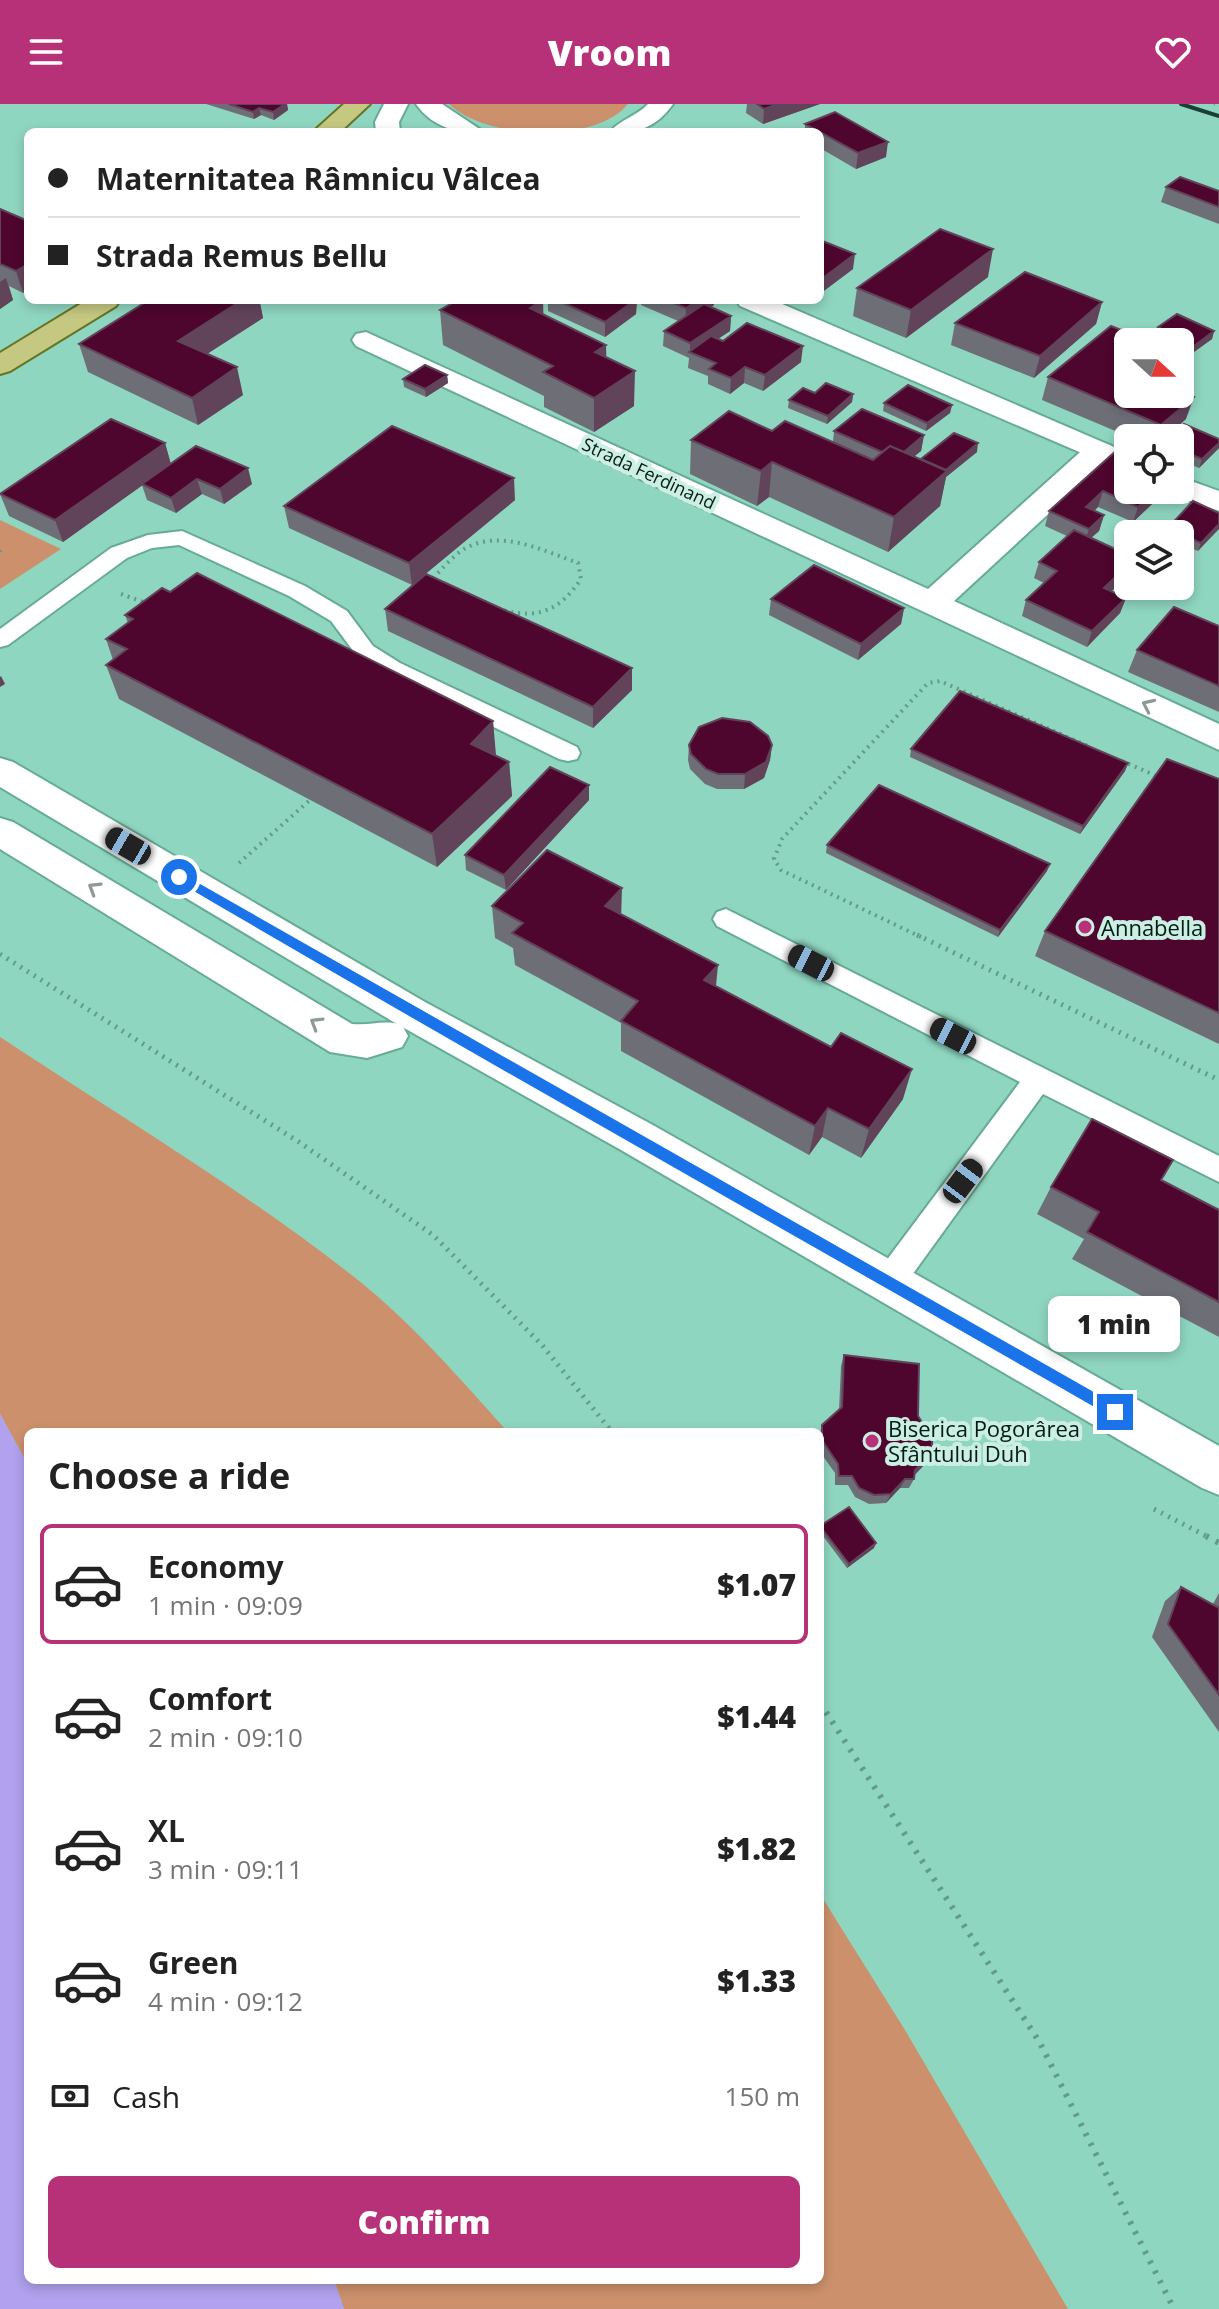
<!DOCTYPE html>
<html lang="en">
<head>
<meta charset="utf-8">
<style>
	:root { --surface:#fff; --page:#f6f6f6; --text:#222; --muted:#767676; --line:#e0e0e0; --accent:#b63177 }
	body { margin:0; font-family:"Open Sans",sans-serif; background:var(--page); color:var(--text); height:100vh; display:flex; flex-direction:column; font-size:30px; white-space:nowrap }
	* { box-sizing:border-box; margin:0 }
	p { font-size:26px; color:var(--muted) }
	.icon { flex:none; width:44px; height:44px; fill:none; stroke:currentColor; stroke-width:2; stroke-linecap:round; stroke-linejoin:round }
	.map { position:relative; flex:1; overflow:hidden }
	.drawer { position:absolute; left:24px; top:1324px; width:800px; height:856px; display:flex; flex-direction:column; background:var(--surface); border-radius:12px; box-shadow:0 4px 12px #0003 }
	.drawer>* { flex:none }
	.banner { position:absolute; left:24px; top:24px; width:800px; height:176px; border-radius:12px; box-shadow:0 4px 12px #0003; display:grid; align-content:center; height:176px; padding:0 24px; background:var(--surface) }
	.needle { width:52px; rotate:111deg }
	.buttons { position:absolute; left:1114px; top:224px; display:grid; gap:16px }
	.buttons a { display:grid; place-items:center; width:80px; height:80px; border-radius:12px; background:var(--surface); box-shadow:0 4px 12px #0003; font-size:40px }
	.end { position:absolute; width:36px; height:36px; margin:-18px; border:10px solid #1a73e8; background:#fff; box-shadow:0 0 0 4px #fff }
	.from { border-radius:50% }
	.bubble { position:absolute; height:56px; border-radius:12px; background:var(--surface); box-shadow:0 4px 12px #0003; font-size:26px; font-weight:800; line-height:56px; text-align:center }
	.car { position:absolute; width:24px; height:48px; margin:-24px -12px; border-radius:10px; box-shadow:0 0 6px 2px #0007; background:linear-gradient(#222 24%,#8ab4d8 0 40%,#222 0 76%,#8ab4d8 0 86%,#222 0) }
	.banner b { display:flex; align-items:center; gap:28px; height:76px; font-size:30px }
	.banner b+b { border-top:2px solid var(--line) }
	.banner i { width:20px; height:20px; background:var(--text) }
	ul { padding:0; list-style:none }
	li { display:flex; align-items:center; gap:24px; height:120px; margin:0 16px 12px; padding:0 8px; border:4px solid transparent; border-radius:12px }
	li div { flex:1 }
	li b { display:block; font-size:30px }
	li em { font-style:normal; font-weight:800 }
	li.current { border-color:var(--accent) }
	li>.icon { width:72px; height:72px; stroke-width:1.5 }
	h2 { padding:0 24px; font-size:36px; line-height:96px }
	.pay { display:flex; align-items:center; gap:20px; height:88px; padding:0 24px; font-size:30px }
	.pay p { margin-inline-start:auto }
	.action { display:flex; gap:16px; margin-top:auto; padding:16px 24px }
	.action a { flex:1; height:92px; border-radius:12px; background:var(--accent); color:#fff; font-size:32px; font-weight:800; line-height:92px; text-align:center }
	header { display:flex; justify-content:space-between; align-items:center; height:104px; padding:0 24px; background:var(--accent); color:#fff; font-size:36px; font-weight:800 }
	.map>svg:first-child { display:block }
</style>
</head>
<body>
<header><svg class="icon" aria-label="menu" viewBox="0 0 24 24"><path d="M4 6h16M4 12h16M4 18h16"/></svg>Vroom<svg class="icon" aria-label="heart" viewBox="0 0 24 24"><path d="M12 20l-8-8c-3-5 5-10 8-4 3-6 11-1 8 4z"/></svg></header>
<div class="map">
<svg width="1219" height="2205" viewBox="0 0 1219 2205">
	<rect width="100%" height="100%" fill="#8fd6c0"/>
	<!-- green -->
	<path fill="#cc916c" d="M449,0H628C595,41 484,35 449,0Z
		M0,416L61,445L0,485Z
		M0,933C118,1011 248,1089 358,1176C413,1220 461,1276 508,1328H28V1361L0,1310Z
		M820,1790L905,1926L1068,2205H344L334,2176H820Z"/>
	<!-- water -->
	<path fill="#b1a1ee" d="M0,1310L28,1361V2176H334L344,2205H0Z"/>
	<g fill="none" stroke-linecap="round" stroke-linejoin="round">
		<!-- service casing -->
		<g stroke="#65ab96" stroke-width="4">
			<path id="service" d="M182,427L305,482L347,507L373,542L400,559L577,643L580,649L577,655L568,657L559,655L384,569L357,552L331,517L289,492L179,441L152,444L127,454L8,541L0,543V525L111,444L148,431Z
				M726,805L1219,1052V1078L1043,990L899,1189L888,1193L877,1189L873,1179L877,1169L1020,978L717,822L713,815L717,808Z"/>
		</g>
		<!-- minor casing -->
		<g stroke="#65ab96" stroke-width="4">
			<path id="minor" d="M366,228L928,485L1088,341L1099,338L1110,341L1114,347L1110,353L954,497L1219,620V646L356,242L352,236L356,230Z
				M0,714L13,718L352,920C370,922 384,915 402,921L408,932L402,943L367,954L330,948L0,745Z"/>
		</g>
		<!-- tertiary casing -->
		<g stroke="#65ab96" stroke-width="4">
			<path id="tertiary" d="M0,654L13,658L425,898L651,1020L1219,1342V1391L1202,1384L621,1046L397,920L0,683Z"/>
		</g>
		<!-- secondary casing -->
		<g stroke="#65ab96" stroke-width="4">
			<path id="secondary" d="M384,0H408L399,18L400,28H376L375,18Z
				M416,0H442L484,28C456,28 434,25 416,0Z
				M648,0H673C655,25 639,28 610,28C619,16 637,12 648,0Z
				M736,196H773L1128,349V369L740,202Z
				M1180,373L1219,387V407L1169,389L1167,386H1180Z"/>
		</g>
		<!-- primary casing -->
		<g stroke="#667424" stroke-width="4">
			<path id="primary" d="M344,0H370L340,28H313Z
				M87,196H120L116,202L10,267L0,270V249Z"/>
		</g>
		<!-- path-far3 -->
		<path stroke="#629b8a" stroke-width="3" stroke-dasharray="1 4" stroke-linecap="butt" d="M1214,0L1219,1"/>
		<!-- path-far2 -->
		<path stroke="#629b8a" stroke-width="4" stroke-dasharray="2 5" stroke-linecap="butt" d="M0,446V450
			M428,479C440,468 451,453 464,445C500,424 544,447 578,459L581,475C561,505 539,516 503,506
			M121,490L149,500
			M1122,657L1161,674
			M239,759L310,696
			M921,833L781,766L774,755L782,735L928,579L940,577L1088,642"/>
		<!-- path-far1 -->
		<path stroke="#629b8a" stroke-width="5" stroke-dasharray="2 6" stroke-linecap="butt" d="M917,831L1219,976
			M0,850L299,1038L433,1131L542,1241L612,1328
			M1154,1405L1210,1434"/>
		<!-- path -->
		<path stroke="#629b8a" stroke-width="6" stroke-dasharray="3 8" stroke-linecap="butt" d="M1206,1432L1219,1439
			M820,1599L1040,1939L1174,2205"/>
		<!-- service -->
		<use href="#service" fill="#fff" fill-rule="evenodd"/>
		<!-- minor -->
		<use href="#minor" fill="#fff" fill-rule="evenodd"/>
		<!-- tertiary -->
		<use href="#tertiary" fill="#fff" fill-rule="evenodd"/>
		<!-- secondary -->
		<use href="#secondary" fill="#fff" fill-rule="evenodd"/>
		<!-- primary -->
		<use href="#primary" fill="#c4c880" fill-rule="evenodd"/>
		<!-- rail -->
		<path stroke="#1b3f36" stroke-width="4" d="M1181,0L1219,12"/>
	</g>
	<!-- wall -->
	<path fill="#6e6e77" d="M206,0H287L288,6L274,16L261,11L254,15Z
		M747,0H820L763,20L746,9Z
		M805,20L886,53L856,65L820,44V28H805Z
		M1166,83L1219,87V120L1161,98Z
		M0,105L23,189L9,182L13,196L0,205Z
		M820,136L853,165L821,189H820Z
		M988,173L906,234L853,212L857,184Z
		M543,196V210L606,254L634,302L594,328L544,303V292L443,241L440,206Z
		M548,196H637L636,210L605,233L548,207Z
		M641,196H714V201L711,203L731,212L730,227L718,235L801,258L763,287L744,279L730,290L708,280V272L688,264L689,254L663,242L664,227L678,217L641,201Z
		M1102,198L1096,220L1034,274L951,241L955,219Z
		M260,199L263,214L207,250L243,291L198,321L88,268L79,240Z
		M1158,223L1214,227L1212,235L1180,258V238H1170L1155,231Z
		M1128,238L1186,315L1165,334H1132L1042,296L1048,273Z
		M447,271L448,279L426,293L404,283L403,275Z
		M815,289L853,290L852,298L827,320L788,304L789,296Z
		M884,299L952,301L950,309L926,327L883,307Z
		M772,327L833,338L834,327L924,331L921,347L914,352L921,355L977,348L946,373L940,402L888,448L769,393L757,402L690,370L691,336Z
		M1180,334L1219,344L1199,364L1180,356Z
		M165,339L171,360L252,380L224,400L202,390L176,409L147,396L142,381L63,438L9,412L0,390Z
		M1117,346L1128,386H1167L1133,418L1098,403L1094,407L1104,411L1099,427L1091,434L1128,451V471L1111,487L1126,494L1120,509L1087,543L1022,512L1026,496L1044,479L1034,474L1039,458L1067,432L1045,422L1049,407Z
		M515,396L412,481L289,424L284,402Z
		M1219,409L1198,447L1180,439V430H1166L1168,424Z
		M170,488L493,617L495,652L509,658L512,692L437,763L119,595L106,561L113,556L106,535L128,519L125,511Z
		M771,495L904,504L901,520L858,556L769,511Z
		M385,505L632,564V586L593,624L388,527Z
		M1219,522V608L1128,568L1137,546Z
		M689,641H772L770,656L764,674L744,685H717L705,680L690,665L688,656Z
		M911,645L1128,659L1125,667L1080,730L910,653Z
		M1219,675V940L1035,852L1045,827Z
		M589,696L506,786L466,766L465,751Z
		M827,741L1047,767L998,833L826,749Z
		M492,802L621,810L716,882L831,943L903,995L861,1054L822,1033L809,1051L621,947V919L515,861L513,844L495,834Z
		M1161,1076L1219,1106V1233L1072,1155L1084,1135L1037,1110L1051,1083Z
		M844,1251L918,1312L927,1358L915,1371L914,1375L909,1384H900L886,1399L869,1400L855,1393L848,1381H835V1369L820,1348V1329L822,1321L839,1306L841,1262Z
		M820,1422L874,1444L847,1464L820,1428Z
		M1181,1483L1213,1500L1219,1489V1628L1152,1533L1165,1497Z"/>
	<!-- shaded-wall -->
	<path fill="#62445a" d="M285,0H287L288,6L274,16L273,8Z
		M778,0H820L763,20L764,5Z
		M259,4L261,11L254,15L253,8Z
		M888,38L886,53L856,65L858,49Z
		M993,145L988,173L906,234L911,206Z
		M855,150L853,165L821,189L823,174Z
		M28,160V186L23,189L16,167Z
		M6,174L13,196L0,205V178Z
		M242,196H265L260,199L263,214L185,264L178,237Z
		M543,196L544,231L530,204Z
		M635,196H637L636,210L605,233V218Z
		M698,196H714V201L685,220L686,204Z
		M1102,198L1096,220L1034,274L1040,252Z
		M731,212L730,227L695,250L690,248V239Z
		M1214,227L1212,235L1180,258L1182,251Z
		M606,241L607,275L595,248Z
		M803,242L801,258L763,287L765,271Z
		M237,263L243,291L198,321L192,294Z
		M745,263L744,279L730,290L731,274Z
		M635,267L634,302L594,328V294Z
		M447,271L448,279L426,293L425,285Z
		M853,290L852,298L827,320L828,312Z
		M1194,293L1186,315L1165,334H1157L1161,321Z
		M952,301L950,309L926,327L927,319Z
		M924,331L921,347L893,370L895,354Z
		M165,339L171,361L63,438L55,416Z
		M978,339L977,348L946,373L940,402L888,448L894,413L945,367Z
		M1219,339V344L1199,364L1202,355Z
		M772,358L769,393L757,402L761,367Z
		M248,364L252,380L224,400L220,385Z
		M514,374L515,396L412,481L409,459Z
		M197,375L202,390L176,409L171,394Z
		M1156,386H1167L1133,418L1138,403Z
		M1103,387L1098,403L1081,419L1086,403Z
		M1104,411L1099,427L1084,440L1089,425Z
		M1219,420V425L1198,447L1201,439Z
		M1128,461V471L1099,500L1104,484Z
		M1126,494L1120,509L1087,543L1092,527Z
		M904,504L901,520L858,556L861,540Z
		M632,564V586L593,624V603Z
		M1,572L5,580L0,583V573Z
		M493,617L496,651L474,674L471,640Z
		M772,641L770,656L764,674L744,685L745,670Z
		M509,658L512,692L437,763L432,730Z
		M1128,659L1125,667L1080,730L1083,722Z
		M589,681V696L506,786L504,771Z
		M1050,760L1047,767L998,833L1000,826Z
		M622,784L621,816L605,802Z
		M718,861L715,892L704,876Z
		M912,965L903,995L861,1054L869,1025Z
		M828,1004L822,1033L809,1051L815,1022Z
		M932,1349L927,1358L910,1375L915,1366Z
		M905,1375L900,1384L886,1399L891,1390Z
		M876,1439L874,1444L847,1464L849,1460Z"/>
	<!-- building -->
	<path fill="#4e062e" stroke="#62445a" stroke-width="2" d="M229,0H285L273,8L259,4L253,8Z
		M757,0H778L764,5Z
		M835,8L888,38L858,49L805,20Z
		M1180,73L1219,87V103L1166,83Z
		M0,105L28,117V160L16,167L0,160Z
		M940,125L993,145L911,206L857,184Z
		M820,136L855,150L823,174L820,173Z
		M1025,168L1102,198L1040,252L955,219Z
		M149,196H242L178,237L237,263L192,294L79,240Z
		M458,196H542L530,204L606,241L595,248L635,267L594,294L543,268L553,262L440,206Z
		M557,196H635L605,218Z
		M666,196H698L686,204Z
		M704,200L731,212L690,239L664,227Z
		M1177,210L1214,227L1182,251L1180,250V238H1171L1178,233L1158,223Z
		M747,219L803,242L765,271L745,263L731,274L709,265L716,259L689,248L711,232L723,237Z
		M1111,222L1151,238H1128V290H1180V287L1194,293L1161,321L1048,273Z
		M425,261L447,271L425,285L403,275Z
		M826,279L853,290L828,312L789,296L803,284L815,289Z
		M908,281L952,301L927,319L884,299Z
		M862,305L924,331L904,348L890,342L882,348L834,327Z
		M729,307L772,327L785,317L873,356L890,342L947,367L894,413L772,358L761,367L691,336Z
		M111,315L165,339L55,416L0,390Z
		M1184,320L1219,335V339L1202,355L1180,346V334H1168Z
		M392,322L514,374L409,459L284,402Z
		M954,329L978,339L946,366L921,355Z
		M196,342L248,364L220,385L197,375L171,394L142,380Z
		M1117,346L1128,351V386H1156L1138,403L1103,387L1086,403L1104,411L1089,425L1049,407Z
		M1193,397L1219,409V420L1201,439L1168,424Z
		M1074,426L1128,451V461L1104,484L1126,494L1092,527L1026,496L1057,467L1039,458Z
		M814,461L904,504L861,540L771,495Z
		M197,469L493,617L471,640L509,658L432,730L106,561L127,545L106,535L133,515L125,511L162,484L170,488Z
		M426,470L632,564L593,603L385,505Z
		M1174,503L1219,522V582L1137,546Z
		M960,587L1128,659L1083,722L911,645Z
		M722,614L750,618L768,632L772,641L766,658L745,670H718L706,665L691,650L689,641L699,623Z
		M1167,655L1219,675V909L1045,827Z
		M550,663L589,681L504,771L465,751Z
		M879,681L1050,760L1000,826L827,741Z
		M547,746L622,784L605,802L718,861L704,876L831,943L841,929L912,965L869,1025L828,1004L815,1022L621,917L638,897L512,829L523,819L492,802Z
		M1092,1015L1173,1056L1161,1076L1219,1106V1198L1087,1128L1099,1108L1051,1083Z
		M844,1251L919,1260L918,1312L932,1334V1349L915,1366L914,1375H905L891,1390L874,1391L859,1384L852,1372H839L838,1360L822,1336V1321L842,1303Z
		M849,1403L876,1439L849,1460L820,1422Z
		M1181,1483L1219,1504V1591L1168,1520Z"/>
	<!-- one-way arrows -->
	<defs><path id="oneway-chevron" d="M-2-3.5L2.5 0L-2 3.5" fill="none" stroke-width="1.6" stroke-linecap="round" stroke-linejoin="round" transform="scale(2)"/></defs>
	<g stroke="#8d9996">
		<use href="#oneway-chevron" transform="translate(1148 601) rotate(-155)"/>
		<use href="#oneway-chevron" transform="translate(94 784) rotate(-149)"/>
		<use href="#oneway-chevron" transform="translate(316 919) rotate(-149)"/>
	</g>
	<!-- route -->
	<path fill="#1a73e8" d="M179,768L1120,1303V1312H1110C798,1133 485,958 175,776V770Z"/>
	<!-- markers -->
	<g fill="#b63177" stroke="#cceee3" stroke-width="3">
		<circle cx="1085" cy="823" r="8"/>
		<circle cx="872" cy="1337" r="8"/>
	</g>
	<g text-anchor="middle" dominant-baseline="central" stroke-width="8" stroke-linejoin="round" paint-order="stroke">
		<!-- far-street labels -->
		<g font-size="18" fill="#011d16" stroke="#cceee3">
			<text transform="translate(649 369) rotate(25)">Strada Ferdinand</text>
		</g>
		<!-- poi labels -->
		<g font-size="22" fill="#011d16" stroke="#cceee3" text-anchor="start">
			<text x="1101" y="823">Annabella</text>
			<text x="888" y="1324">Biserica Pogorârea<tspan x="888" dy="25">Sfântului Duh</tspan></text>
		</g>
	</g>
</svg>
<div class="buttons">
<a><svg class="needle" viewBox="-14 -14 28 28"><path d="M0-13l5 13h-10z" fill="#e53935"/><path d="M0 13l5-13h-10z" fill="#767676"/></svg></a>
<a><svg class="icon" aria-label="locate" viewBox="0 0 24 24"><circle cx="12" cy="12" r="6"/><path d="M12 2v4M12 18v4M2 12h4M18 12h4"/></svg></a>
<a><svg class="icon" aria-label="layers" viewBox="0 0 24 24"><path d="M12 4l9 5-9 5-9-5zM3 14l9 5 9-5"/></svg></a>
</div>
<i class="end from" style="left:179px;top:773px"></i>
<i class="end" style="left:1115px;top:1308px"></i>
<div class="bubble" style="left:1048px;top:1192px;width:132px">1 min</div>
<i class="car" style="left:128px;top:742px;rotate:300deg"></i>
<i class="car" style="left:811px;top:859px;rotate:297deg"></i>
<i class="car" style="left:953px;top:932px;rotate:297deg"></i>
<i class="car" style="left:963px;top:1077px;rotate:37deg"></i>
<div class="banner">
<b><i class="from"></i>Maternitatea Râmnicu Vâlcea</b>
<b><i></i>Strada Remus Bellu</b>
</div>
<section class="drawer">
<h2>Choose a ride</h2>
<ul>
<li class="current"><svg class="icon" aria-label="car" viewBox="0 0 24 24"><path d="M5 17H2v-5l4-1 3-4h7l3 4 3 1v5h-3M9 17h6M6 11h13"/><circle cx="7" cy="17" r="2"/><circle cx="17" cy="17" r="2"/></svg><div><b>Economy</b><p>1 min · 09:09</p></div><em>$1.07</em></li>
<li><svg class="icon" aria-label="car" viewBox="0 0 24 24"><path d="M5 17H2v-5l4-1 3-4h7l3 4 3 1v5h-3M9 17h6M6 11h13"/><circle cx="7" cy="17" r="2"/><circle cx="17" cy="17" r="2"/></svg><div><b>Comfort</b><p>2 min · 09:10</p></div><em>$1.44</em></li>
<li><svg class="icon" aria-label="car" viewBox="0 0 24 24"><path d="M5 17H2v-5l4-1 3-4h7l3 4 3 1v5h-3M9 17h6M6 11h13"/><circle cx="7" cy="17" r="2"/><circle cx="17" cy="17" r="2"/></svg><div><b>XL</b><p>3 min · 09:11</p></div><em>$1.82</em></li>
<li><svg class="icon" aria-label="car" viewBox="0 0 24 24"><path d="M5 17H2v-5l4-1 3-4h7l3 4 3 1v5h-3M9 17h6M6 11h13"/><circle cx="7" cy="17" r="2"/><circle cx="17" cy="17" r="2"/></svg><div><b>Green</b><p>4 min · 09:12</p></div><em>$1.33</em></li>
</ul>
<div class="pay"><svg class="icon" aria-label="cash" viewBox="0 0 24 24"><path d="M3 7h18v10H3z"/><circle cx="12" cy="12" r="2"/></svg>Cash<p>150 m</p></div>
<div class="action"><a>Confirm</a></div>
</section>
</div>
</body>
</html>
